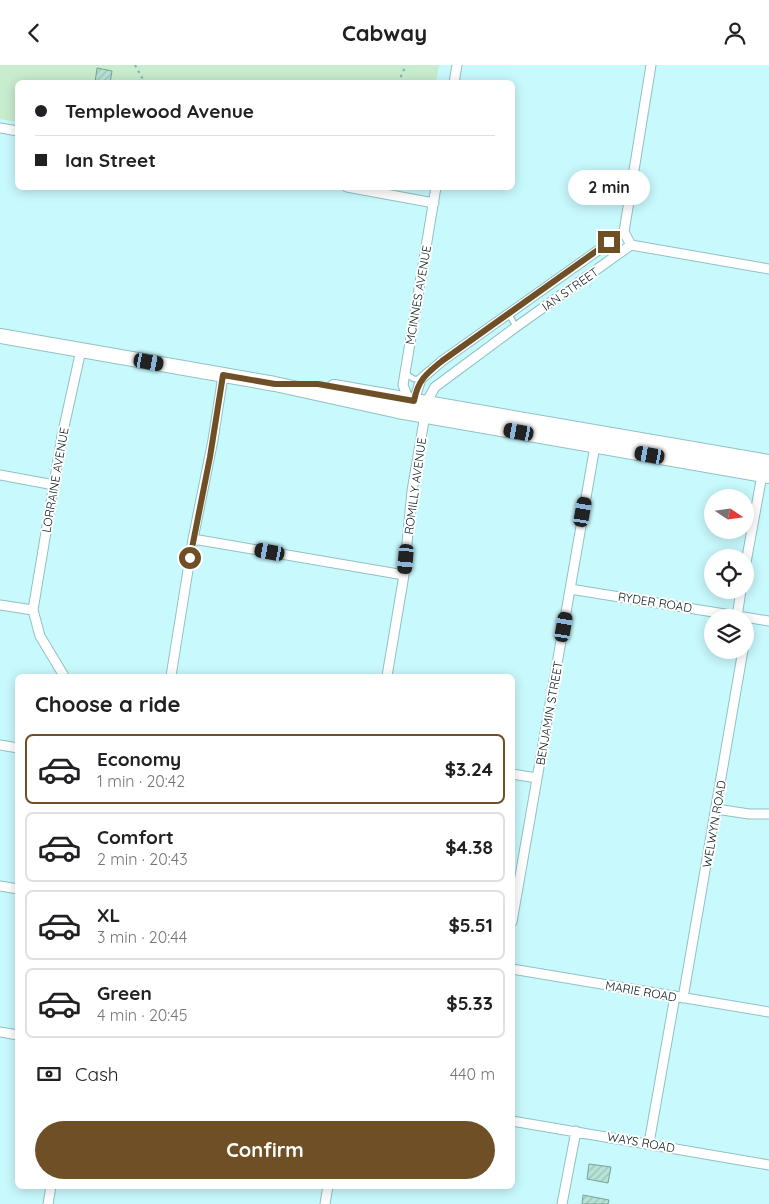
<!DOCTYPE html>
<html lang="en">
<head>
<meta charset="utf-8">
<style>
	:root { --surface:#fff; --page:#f6f6f6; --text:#202124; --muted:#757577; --line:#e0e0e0; --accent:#6f4f25 }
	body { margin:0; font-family:Quicksand,sans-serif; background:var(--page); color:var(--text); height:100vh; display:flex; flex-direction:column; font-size:19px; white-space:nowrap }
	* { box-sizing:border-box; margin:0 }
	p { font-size:16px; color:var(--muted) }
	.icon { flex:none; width:28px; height:28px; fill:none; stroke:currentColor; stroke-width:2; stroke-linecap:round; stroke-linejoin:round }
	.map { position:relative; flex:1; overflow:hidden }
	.details { position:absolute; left:15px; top:609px; width:500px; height:515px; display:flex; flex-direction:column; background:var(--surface); border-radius:8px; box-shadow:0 2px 12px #0003 }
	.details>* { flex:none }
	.hud { position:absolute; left:15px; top:15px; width:500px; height:110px; border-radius:8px; box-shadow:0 2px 12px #0003; display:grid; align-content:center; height:110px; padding:0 20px; background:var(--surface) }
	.needle { width:32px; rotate:103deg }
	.tools { position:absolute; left:704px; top:424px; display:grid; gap:10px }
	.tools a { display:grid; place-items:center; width:50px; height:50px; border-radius:50%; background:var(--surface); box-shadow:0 2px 12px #0003; font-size:25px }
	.end { position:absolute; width:22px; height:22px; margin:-11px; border:6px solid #6f4f25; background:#fff; box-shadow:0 0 0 2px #fff }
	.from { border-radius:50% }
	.bubble { position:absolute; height:35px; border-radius:18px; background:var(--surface); box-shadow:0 2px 12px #0003; font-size:16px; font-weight:700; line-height:35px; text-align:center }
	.car { position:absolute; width:15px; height:30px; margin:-15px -8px; border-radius:6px; box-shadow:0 0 4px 1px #0007; background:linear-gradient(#222 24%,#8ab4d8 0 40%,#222 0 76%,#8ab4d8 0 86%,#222 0) }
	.hud b { display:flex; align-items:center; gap:18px; height:48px; font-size:19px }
	.hud b+b { border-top:1px solid var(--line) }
	.hud i { width:12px; height:12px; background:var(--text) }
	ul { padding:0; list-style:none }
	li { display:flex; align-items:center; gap:15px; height:70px; margin:0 10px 8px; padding:0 10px; border:2px solid var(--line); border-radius:8px }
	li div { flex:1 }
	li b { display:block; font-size:19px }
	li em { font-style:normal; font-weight:700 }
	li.active { border-color:var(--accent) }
	li>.icon { width:45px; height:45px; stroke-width:1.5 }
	h2 { padding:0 20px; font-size:22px; line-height:60px }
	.pay { display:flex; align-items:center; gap:12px; height:55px; padding:0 20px; font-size:19px }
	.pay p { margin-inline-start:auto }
	.action { display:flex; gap:10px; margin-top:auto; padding:10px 20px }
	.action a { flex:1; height:58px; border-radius:30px; background:var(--accent); color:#fff; font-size:20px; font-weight:700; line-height:58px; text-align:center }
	header { display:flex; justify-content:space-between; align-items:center; height:65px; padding:0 20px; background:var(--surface); font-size:22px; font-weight:700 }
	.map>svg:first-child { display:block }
</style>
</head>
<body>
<header><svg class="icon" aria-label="back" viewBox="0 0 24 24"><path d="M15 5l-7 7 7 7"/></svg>Cabway<svg class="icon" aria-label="person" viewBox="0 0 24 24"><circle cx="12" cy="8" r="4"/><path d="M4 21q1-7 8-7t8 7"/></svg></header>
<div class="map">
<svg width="769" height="1139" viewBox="0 0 769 1139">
	<defs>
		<pattern id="building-hatch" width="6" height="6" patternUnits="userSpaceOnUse" patternTransform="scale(1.25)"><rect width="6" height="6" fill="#b6e3d6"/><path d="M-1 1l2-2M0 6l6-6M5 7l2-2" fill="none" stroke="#9bc2b7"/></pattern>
	</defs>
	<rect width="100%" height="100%" fill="#c8f9fd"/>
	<!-- park -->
	<path fill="#c7ecce" d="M0,0H439L436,18H18L17,57L0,54Z"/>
	<!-- building -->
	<path fill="url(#building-hatch)" stroke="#77a297" d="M97,3L112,6L110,18H95Z
		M589,1099L611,1102L608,1118L587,1114Z
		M583,1130L609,1135L608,1139H582Z"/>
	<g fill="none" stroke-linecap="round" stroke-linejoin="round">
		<!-- service casing -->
		<g stroke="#91c0c4" stroke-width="7">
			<path id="service" d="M509,249L516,262
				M406,309L414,314H421"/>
		</g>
		<!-- minor casing -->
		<g stroke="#91c0c4" stroke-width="11">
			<path id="minor" d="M454,18L457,0
				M0,63L18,66
				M347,122L434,138
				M631,180L624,167L651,0
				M409,336L403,320L436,122
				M414,336L421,314L442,296L624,167
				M426,338L435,322L516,262L631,180L769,204
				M0,410L54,420
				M193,474L404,510
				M745,503L762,410
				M570,524L769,556
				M0,540L33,545L40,571L64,611
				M33,545L62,371L81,285
				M737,552L741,525
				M171,611L193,474L213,375L223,311
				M387,611L404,510L412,426L425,350
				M0,680L18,683
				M512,709L537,713
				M716,744L749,749H769
				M0,821L18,824
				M512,857L595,381
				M512,904L769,947
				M683,933L743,585
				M0,967L18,970
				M512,1056L769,1100
				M649,1078L675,931
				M48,1139L51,1121
				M325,1139L328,1121
				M562,1139L576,1066"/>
		</g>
		<!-- trunk casing -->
		<g stroke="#91c0c4" stroke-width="16">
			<path id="trunk" d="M0,271L275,319L398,346L769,411
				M334,322L769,397"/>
		</g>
		<!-- path -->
		<path stroke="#87aeb1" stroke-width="2" stroke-dasharray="2.5 4" stroke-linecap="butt" d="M135,0L145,18
			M398,18L406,0"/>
		<!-- service -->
		<use href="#service" stroke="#fff" stroke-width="4.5"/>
		<!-- minor -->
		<use href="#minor" stroke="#fff" stroke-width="9"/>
		<!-- trunk -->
		<use href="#trunk" stroke="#fff" stroke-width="14"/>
	</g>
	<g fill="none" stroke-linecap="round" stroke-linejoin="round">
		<!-- route -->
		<path stroke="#6f4f25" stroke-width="6" d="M190,493L210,392L223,310L275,319H318L414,336C418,315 426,309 442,296L609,177"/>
	</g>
	<g text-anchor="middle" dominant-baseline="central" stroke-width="4" stroke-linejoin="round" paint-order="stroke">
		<!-- street labels -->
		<g font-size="12" fill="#051819" stroke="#fff">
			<text transform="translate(570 224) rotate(-35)">IAN STREET</text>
			<text transform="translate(418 230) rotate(-80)">MCINNES AVENUE</text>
			<text transform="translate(55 415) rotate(-80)">LORRAINE AVENUE</text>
			<text transform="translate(415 421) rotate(-82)">ROMILLY AVENUE</text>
			<text transform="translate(655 537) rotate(9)">RYDER ROAD</text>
			<text transform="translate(549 648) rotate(-80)">BENJAMIN STREET</text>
			<text transform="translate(714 759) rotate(-80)">WELWYN ROAD</text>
			<text transform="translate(641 926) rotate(10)">MARIE ROAD</text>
			<text transform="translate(641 1077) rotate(10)">WAYS ROAD</text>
		</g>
	</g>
</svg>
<div class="tools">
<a><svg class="needle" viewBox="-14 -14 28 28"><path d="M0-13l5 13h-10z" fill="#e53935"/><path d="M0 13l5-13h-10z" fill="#757577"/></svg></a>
<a><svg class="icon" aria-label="locate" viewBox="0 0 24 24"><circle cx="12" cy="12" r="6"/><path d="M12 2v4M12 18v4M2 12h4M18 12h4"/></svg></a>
<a><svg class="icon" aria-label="layers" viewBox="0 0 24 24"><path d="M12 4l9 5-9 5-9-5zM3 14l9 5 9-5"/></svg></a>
</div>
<i class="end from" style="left:190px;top:493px"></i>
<i class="end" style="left:609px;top:177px"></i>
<div class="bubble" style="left:568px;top:105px;width:82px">2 min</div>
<i class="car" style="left:149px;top:297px;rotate:100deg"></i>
<i class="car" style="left:519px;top:367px;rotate:280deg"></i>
<i class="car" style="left:650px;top:390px;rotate:280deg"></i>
<i class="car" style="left:583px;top:447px;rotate:10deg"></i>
<i class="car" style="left:270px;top:487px;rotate:280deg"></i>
<i class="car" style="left:406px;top:494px;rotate:185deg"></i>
<i class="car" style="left:564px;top:562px;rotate:10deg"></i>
<div class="hud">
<b><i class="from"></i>Templewood Avenue</b>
<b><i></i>Ian Street</b>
</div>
<section class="details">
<h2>Choose a ride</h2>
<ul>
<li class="active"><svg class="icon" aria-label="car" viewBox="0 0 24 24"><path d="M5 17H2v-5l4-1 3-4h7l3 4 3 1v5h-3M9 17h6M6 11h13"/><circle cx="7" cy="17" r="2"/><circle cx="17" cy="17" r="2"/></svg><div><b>Economy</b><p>1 min · 20:42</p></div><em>$3.24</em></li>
<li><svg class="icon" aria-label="car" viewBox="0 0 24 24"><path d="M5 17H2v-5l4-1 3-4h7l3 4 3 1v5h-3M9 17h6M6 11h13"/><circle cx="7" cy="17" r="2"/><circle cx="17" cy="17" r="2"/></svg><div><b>Comfort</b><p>2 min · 20:43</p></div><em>$4.38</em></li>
<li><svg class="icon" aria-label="car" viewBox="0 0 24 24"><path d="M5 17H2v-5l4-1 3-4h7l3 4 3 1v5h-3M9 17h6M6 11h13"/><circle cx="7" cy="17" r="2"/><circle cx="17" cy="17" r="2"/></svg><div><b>XL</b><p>3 min · 20:44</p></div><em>$5.51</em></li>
<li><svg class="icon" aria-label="car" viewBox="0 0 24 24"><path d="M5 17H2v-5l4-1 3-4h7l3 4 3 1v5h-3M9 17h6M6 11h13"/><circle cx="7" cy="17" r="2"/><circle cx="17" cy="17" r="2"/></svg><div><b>Green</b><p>4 min · 20:45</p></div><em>$5.33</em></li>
</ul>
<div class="pay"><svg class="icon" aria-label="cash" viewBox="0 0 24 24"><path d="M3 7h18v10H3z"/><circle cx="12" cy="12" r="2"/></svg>Cash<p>440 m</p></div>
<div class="action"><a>Confirm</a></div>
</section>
</div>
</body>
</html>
